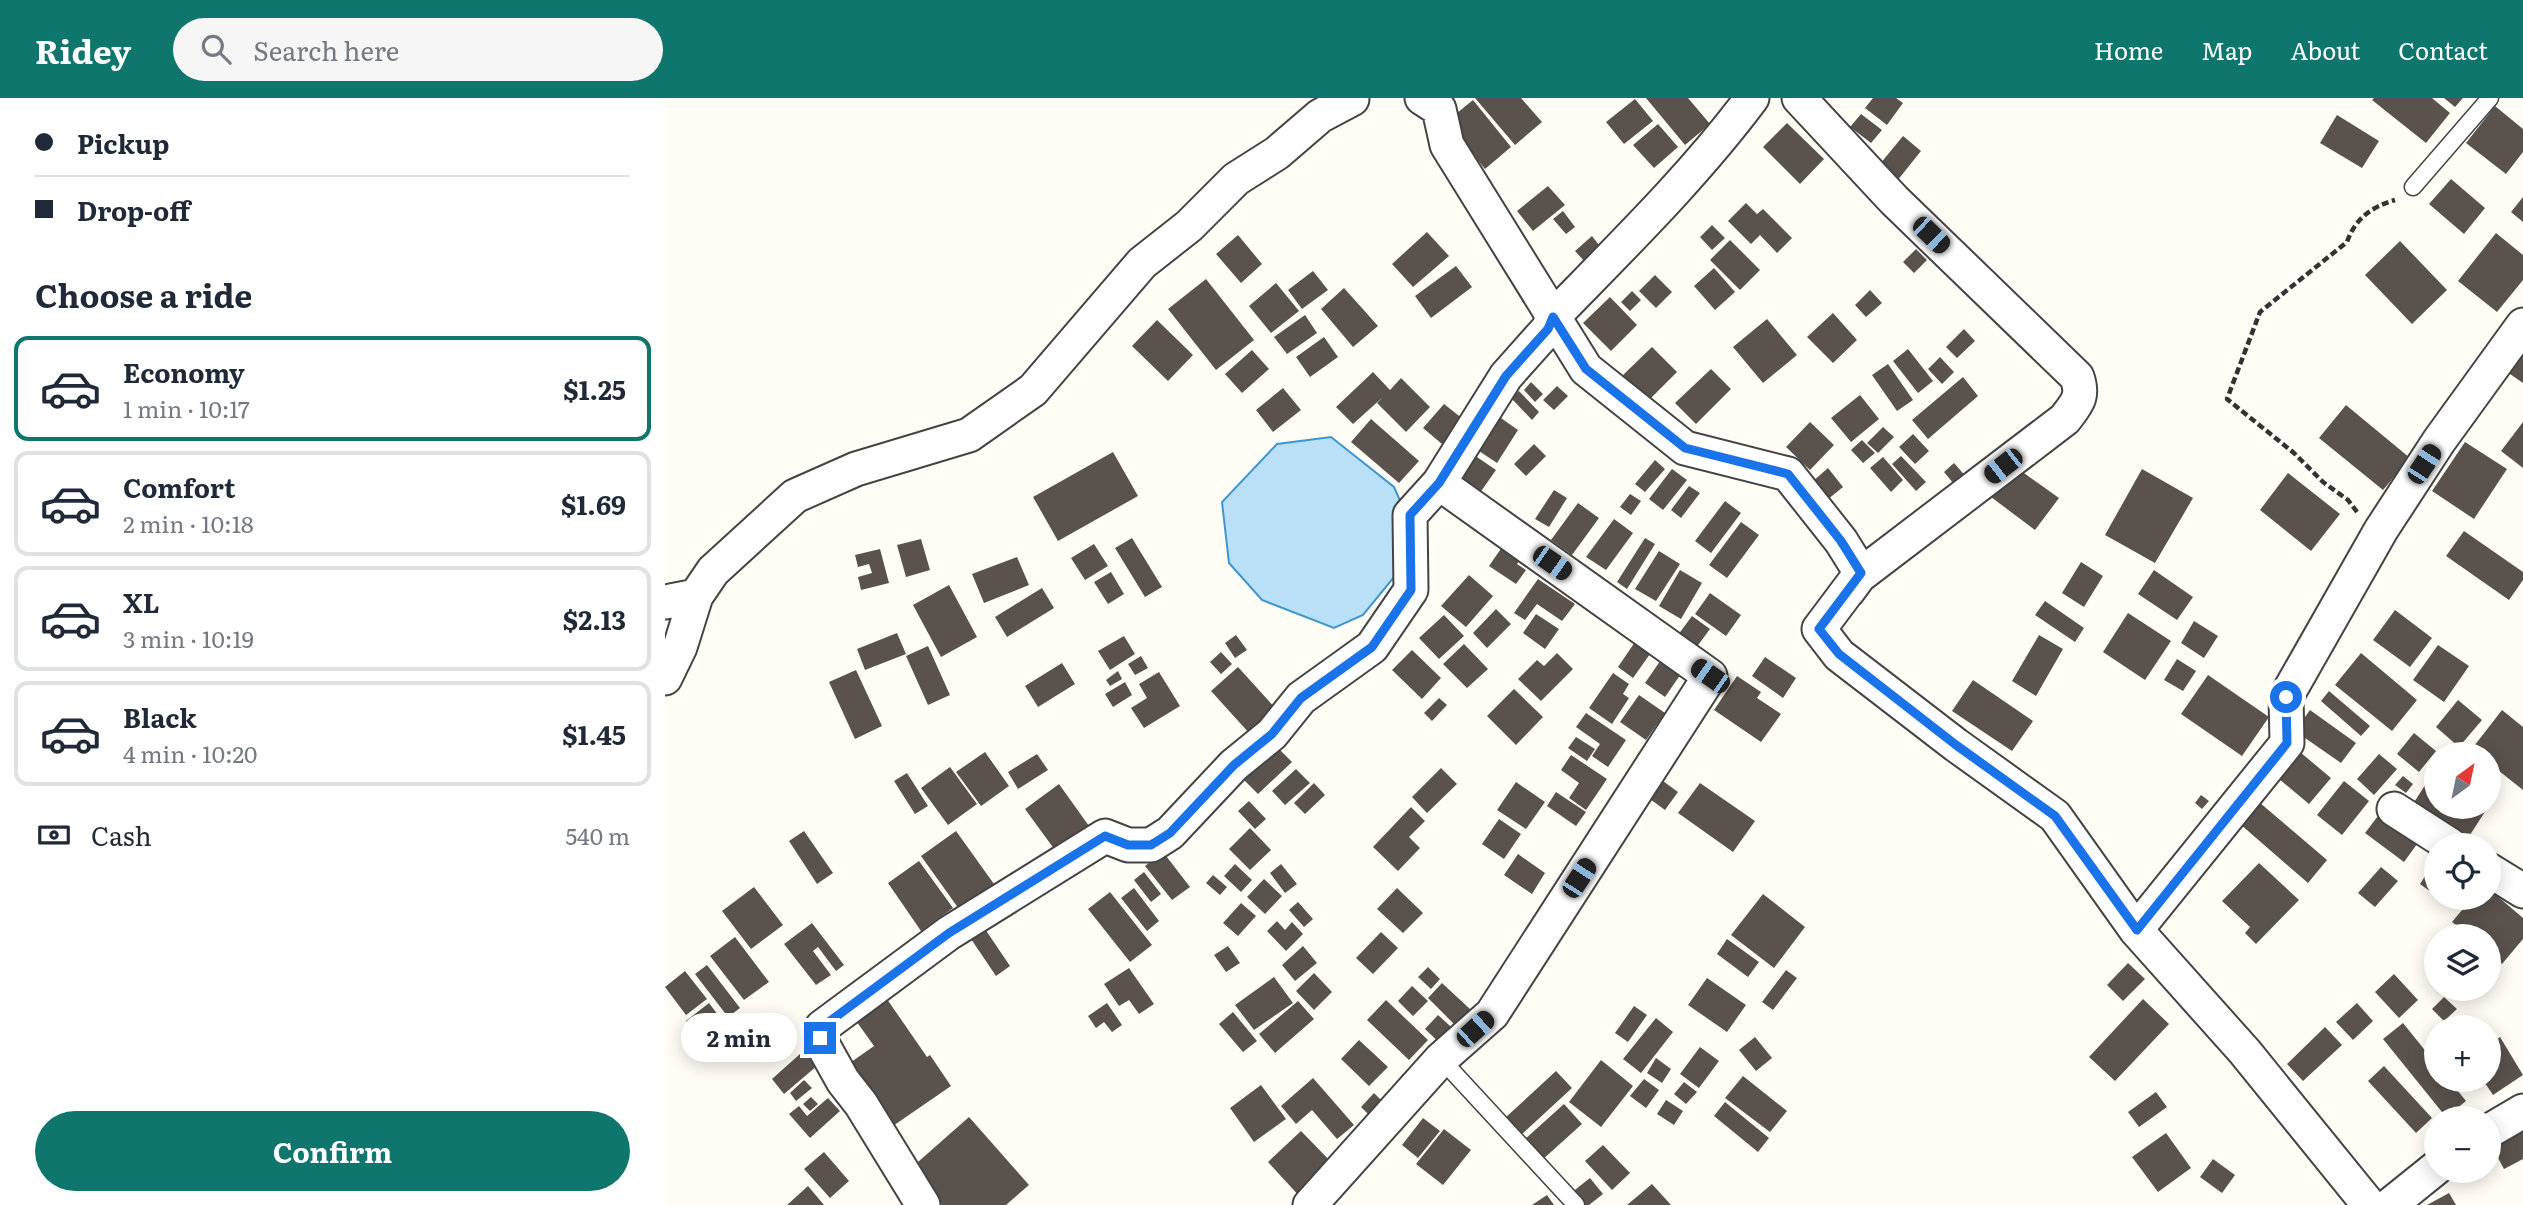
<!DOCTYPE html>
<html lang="en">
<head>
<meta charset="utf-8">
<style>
	:root { --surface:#fff; --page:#f6f6f7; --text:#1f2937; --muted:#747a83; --line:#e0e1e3; --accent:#0f766e }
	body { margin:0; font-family:Literata,serif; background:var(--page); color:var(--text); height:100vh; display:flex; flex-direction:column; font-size:26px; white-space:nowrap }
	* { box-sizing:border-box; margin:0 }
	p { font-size:23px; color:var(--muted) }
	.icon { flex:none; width:38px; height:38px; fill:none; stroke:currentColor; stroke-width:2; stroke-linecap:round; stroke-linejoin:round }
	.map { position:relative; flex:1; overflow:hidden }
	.details { display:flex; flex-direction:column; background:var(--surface); width:665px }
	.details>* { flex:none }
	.top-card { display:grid; align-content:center; height:154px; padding:0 35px; background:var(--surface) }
	.needle { width:46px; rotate:33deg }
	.fabs { position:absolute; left:1759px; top:644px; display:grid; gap:14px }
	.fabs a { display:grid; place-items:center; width:77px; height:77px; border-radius:50%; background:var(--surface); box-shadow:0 4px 18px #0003; font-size:35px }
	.end { position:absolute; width:32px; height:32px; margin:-16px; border:9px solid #1a73e8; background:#fff; box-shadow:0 0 0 4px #fff }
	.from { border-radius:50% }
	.bubble { position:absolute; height:49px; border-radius:24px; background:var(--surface); box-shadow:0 4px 18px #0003; font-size:23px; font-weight:700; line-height:49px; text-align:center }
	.car { position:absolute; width:21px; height:42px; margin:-21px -10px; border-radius:9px; box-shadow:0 0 5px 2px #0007; background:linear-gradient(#222 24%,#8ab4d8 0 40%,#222 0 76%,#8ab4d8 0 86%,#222 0) }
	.top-card b { display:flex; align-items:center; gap:24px; height:66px; font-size:26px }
	.top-card b+b { border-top:2px solid var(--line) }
	.top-card i { width:18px; height:18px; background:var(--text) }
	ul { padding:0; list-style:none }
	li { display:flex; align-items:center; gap:21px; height:105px; margin:0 14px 10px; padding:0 21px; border:4px solid var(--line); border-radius:14px }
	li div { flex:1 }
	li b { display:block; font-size:26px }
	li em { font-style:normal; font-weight:700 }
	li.selected { border-color:var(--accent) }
	li>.icon { width:63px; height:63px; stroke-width:1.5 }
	h2 { padding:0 35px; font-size:32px; line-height:84px }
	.pay { display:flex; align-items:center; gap:18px; height:77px; padding:0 35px; font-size:26px }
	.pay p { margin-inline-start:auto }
	.action { display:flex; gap:14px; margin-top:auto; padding:14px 35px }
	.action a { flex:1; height:80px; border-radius:42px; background:var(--accent); color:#fff; font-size:28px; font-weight:700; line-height:80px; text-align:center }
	header { display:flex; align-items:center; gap:42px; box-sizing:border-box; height:98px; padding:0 35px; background:var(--accent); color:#fff }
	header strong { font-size:33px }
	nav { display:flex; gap:38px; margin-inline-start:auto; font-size:24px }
	.search { width:490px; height:63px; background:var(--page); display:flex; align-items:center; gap:18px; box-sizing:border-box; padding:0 24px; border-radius:38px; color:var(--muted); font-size:26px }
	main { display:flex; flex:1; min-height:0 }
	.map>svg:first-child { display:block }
</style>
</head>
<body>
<header>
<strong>Ridey</strong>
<div class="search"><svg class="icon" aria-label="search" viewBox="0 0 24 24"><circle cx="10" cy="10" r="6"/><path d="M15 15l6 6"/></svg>Search here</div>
<nav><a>Home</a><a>Map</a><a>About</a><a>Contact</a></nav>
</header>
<main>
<section class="details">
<div class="top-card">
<b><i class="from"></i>Pickup</b>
<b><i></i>Drop-off</b>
</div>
<h2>Choose a ride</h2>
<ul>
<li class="selected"><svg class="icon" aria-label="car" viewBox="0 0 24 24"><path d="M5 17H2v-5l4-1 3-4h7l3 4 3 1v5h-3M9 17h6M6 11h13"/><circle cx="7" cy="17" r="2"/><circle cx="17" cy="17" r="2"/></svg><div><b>Economy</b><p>1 min · 10:17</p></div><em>$1.25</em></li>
<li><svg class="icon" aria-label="car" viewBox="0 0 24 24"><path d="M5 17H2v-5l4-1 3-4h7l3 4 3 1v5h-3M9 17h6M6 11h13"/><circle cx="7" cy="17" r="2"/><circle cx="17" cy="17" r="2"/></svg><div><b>Comfort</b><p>2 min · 10:18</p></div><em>$1.69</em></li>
<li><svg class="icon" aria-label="car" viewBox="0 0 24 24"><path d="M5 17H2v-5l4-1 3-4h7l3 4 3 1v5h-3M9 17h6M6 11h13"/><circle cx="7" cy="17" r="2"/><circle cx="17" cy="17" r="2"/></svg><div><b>XL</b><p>3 min · 10:19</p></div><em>$2.13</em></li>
<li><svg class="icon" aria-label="car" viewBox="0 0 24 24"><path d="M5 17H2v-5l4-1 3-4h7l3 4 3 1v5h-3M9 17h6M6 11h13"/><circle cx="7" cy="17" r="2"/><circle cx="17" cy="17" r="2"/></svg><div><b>Black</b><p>4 min · 10:20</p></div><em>$1.45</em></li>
</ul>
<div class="pay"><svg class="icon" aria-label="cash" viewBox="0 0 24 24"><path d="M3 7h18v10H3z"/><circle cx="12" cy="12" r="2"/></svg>Cash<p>540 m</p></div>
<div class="action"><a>Confirm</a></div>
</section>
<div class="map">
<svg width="1858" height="1107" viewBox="0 0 1858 1107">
	<rect width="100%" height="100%" fill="#fffdf5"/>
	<!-- water -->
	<path fill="#b9e0f7" stroke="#3f96cf" stroke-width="2" d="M666,339L729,389L743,421L734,473L698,517L669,530L597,502L564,465L557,404L612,346Z"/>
	<!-- building -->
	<path fill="#5a524d" d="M810,0H856L877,24L850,47Z
		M981,0H1023L1045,26L1020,47Z
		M1208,0H1231L1238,5L1222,27L1200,10Z
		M1709,0H1767L1785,15L1761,45L1707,2Z
		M1779,0H1798L1790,9Z
		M970,1L988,23L959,46L941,24Z
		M808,2L846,49L820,71L781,24Z
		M1830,8L1858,31V54L1841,76L1801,45Z
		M1196,16L1217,32L1206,45L1185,29Z
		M1672,17L1714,43L1697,70L1655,45Z
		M1122,25L1159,61L1135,86L1098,49Z
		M993,26L1013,49L989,70L968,47Z
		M1238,38L1256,53L1228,88L1210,72Z
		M1786,81L1820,110L1799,136L1764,106Z
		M883,88L900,107L868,133L852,113Z
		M1858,99V124L1846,114Z
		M1081,105L1092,116L1098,111L1127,140L1112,155L1095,137L1086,146L1063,123Z
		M898,113L910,129L901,136L888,121Z
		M1047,127L1060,140L1047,152L1035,139Z
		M762,134L784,158L748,189L727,166Z
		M1831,135L1858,157V182L1832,214L1793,183Z
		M573,137L597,166L576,185L551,156Z
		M927,138L937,151L921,165L910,153Z
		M1065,142L1095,172L1075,192L1045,162Z
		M1735,143L1782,192L1747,226L1700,177Z
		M1251,151L1262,162L1249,175L1238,164Z
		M791,168L807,189L766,220L750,198Z
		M1049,170L1070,194L1050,212L1029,188Z
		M648,173L663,192L637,211L623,192Z
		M990,177L1007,194L991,210L974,193Z
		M541,181L589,242L551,272L503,211Z
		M611,185L634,213L606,235L584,208Z
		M679,190L713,228L688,249L656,211Z
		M1205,192L1217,205L1201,219L1190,207Z
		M967,193L976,202L965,213L956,204Z
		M945,199L972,227L946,253L918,225Z
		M1168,215L1192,242L1168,265L1142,239Z
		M640,217L652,235L622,256L609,239Z
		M1102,221L1132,257L1098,285L1068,249Z
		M492,222L528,257L503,283L467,248Z
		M1299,231L1310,243L1292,260L1281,249Z
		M659,239L673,259L645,279L631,259Z
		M987,249L1012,274L983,303L958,277Z
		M1243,251L1268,283L1253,295L1228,263Z
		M587,252L604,271L577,295L560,276Z
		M1858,252V285L1842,274Z
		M1275,259L1289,274L1277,286L1263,271Z
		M1223,266L1248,302L1232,313L1207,277Z
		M1046,271L1066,291L1031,326L1010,305Z
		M708,274L725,292L736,280L765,309L741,334L712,305L718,299L688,326L671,309Z
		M1298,279L1313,298L1263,341L1247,322Z
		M866,284L878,296L870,304L859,292Z
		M892,288L903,298L889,312L878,302Z
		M618,290L636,312L608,334L591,312Z
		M854,293L874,314L867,322L846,300Z
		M1195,297L1214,321L1186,344L1166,320Z
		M779,306L798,321L777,346L758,330Z
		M1681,307L1745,360L1718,392L1654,340Z
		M833,318L853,332L832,365L811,351Z
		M706,321L754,363L734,385L686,344Z
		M1145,324L1169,347L1145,372L1121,349Z
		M1858,324V370L1836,353Z
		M1218,329L1229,339L1213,355L1202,345Z
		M1248,336L1264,353L1250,366L1234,349Z
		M1197,342L1210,355L1198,365L1186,352Z
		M1800,344L1842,371L1809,421L1767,393Z
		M869,346L881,358L861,378L849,366Z
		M448,354L473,398L393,443L368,399Z
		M809,357L831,372L812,399L790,383Z
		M1236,358L1261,384L1251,393L1227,366Z
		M1218,359L1238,382L1226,394L1205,370Z
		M990,362L1000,371L980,394L970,386Z
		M1289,365L1304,382L1293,391L1279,374Z
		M1349,368L1394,400L1370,432L1326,399Z
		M1163,370L1178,389L1162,402L1147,384Z
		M1007,371L1022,382L998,412L984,401Z
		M1477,371L1528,400L1490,465L1440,437Z
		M1623,375L1675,416L1646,453L1595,412Z
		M1024,388L1035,395L1016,420L1006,412Z
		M889,392L902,400L884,429L870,421Z
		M965,396L976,403L966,417L955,409Z
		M1060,403L1076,415L1046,455L1030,443Z
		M913,405L934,420L907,457L886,442Z
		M949,421L968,435L941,472L921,459Z
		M1076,424L1094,437L1062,480L1044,467Z
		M1799,433L1858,474V482L1844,502L1781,458Z
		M844,439L862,452L852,466L861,472L851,486L824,468Z
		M467,440L497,489L480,499L450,450Z
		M980,440L990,446L962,491L952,484Z
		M256,441L265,472L241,479L232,447Z
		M429,446L443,468L420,482L406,460Z
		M215,451L224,485L196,492L193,479L207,475L204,466L193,469L190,457Z
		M994,453L1015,466L991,503L970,491Z
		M352,459L364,487L319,505L307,476Z
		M1416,464L1438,478L1419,509L1397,495Z
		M1015,472L1037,485L1016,521L994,508Z
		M1489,472L1528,499L1512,522L1473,496Z
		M446,474L459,496L443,506L429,484Z
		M804,477L828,498L801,529L776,508Z
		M873,481L910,506L897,523L872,506L860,522L849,515Z
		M284,487L312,539L276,559L248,507Z
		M377,490L389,510L342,539L330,519Z
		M1045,495L1076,517L1061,538L1030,516Z
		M1380,503L1419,530L1410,544L1370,517Z
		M831,511L846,526L822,550L808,535Z
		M1730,512L1767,540L1745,569L1708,542Z
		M1463,515L1506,543L1480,582L1438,554Z
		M871,516L894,531L880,551L858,535Z
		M779,517L799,538L774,561L754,540Z
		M1027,518L1045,531L1028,554L1010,541Z
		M1529,523L1553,538L1539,560L1516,545Z
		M232,535L241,556L200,572L192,551Z
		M571,537L582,552L570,560L560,545Z
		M1374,537L1398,551L1371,598L1347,583Z
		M459,538L470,556L445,572L433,553Z
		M974,538L990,549L968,580L953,569Z
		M799,546L823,571L802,590L778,566Z
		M1773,547L1804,568L1779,604L1748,582Z
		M263,548L285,597L263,607L241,558Z
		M747,552L776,580L757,601L727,572Z
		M556,554L567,566L556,576L545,564Z
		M892,555L908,571L876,603L853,581L872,562L879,568Z
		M1696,555L1752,602L1727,633L1670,587Z
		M1000,556L1020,570L1000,599L980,585Z
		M476,558L483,570L470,577L463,566Z
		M1100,559L1131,580L1118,600L1087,578Z
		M1512,561L1531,573L1518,593L1499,582Z
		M397,565L410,586L373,609L360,588Z
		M573,569L612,612L585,636L546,593Z
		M191,572L217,628L190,641L164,584Z
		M453,573L457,581L445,588L441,582Z
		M494,574L515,608L479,630L466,610L482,600L474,586Z
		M948,575L964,586L958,596L964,600L947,626L924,610Z
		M1543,577L1604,619L1577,658L1516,616Z
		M1072,578L1096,594L1092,600L1116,616L1096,644L1049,612Z
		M1308,582L1368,623L1347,653L1287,613Z
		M460,584L467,597L448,609L440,596Z
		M849,591L878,619L851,647L822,618Z
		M1664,593L1705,628L1696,638L1656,603Z
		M974,597L1000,615L981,642L955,624Z
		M774,600L782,607L767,623L759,615Z
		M1793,602L1817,622L1794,649L1771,629Z
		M1645,612L1691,645L1676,665L1630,633Z
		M1837,612L1858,629V692L1824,665V656H1812L1806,652Z
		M921,615L961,642L943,669L927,658L935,646L911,629Z
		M1749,635L1771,653L1754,674L1732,656Z
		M911,639L930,651L922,663L903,650Z
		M610,647L627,664L593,696L576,679Z
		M1629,649L1666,680L1644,706L1607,675Z
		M320,654L344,688L316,708L291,674Z
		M372,656L383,672L353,691L343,674Z
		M1714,656L1732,671L1709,697L1692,681Z
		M906,657L942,681L921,712L904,700L914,685L896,672Z
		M285,669L312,706L283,727L256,690Z
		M776,670L792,686L762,715L747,699Z
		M1771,670V709H1823L1803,740L1748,706Z
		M631,671L645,685L620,707L607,693Z
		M242,675L263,708L250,716L229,683Z
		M987,675L1013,694L1000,712L974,693Z
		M1738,678L1748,686L1741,695L1730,687Z
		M1679,683L1704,703L1677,737L1652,717Z
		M851,684L880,704L861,731L832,712Z
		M649,685L660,697L640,716L629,705Z
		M1035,685L1090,723L1068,754L1013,715Z
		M394,686L429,735L395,759L360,711Z
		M1824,687L1833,693L1824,708Z
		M891,694L921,714L911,728L882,708Z
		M1536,697L1544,703L1537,711L1530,705Z
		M584,703L601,721L590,731L573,713Z
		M1594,704L1662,762L1643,785L1575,726Z
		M746,709L760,723L744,739L755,750L733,773L708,749Z
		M1716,714L1755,742L1739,764L1700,735Z
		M834,721L856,736L839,761L817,746Z
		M585,730L606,752L585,772L564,751Z
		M139,733L168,775L152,786L124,743Z
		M291,733L329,786L294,811L256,758Z
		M498,754L525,789L507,802L480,768Z
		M853,756L880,775L867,796L839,777Z
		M254,763L288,810L256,833L223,785Z
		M1594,765L1634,802L1591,846L1580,835L1585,829L1557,803Z
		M570,766L587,782L576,794L559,778Z
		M616,766L632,786L620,795L605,775Z
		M1716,769L1733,783L1710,809L1693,795Z
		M479,774L496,796L486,804L469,782Z
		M1762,775L1771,781V787L1766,794L1755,786Z
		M548,777L562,789L555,797L541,785Z
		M599,781L617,798L600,816L582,799Z
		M89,789L118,827L86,851L57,813Z
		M469,790L494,823L482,833L456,800Z
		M732,790L758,815L738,835L712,811Z
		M1824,791L1858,820V841L1837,866L1824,854V838H1805L1787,824L1807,800H1824Z
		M445,794L487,847L465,864L423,811Z
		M1098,796L1140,829L1109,870L1066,837Z
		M633,804L648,821L639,829L624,812Z
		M576,805L591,818L573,838L558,825Z
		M612,823L620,832L627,824L638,836L621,853L602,833Z
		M147,825L179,867L171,873L153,849L148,853L166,877L151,887L119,846Z
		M320,831L345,868L331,878L306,841Z
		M716,834L733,850L708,876L691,860Z
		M70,839L104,884L79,902L45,858Z
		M1062,841L1094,864L1083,879L1052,856Z
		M563,848L575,865L561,874L549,857Z
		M638,848L652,865L630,883L617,867Z
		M1463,865L1480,881L1458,903L1442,887Z
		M42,867L75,910L63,919L30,876Z
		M763,869L775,881L766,891L753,879Z
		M464,870L489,906L474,916L464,902L454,908L439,886Z
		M1121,872L1132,880L1108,912L1097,904Z
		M20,873L42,901L21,917L0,889Z
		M649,875L667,894L649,912L631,893Z
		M1729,876L1753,902L1734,920L1710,894Z
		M609,879L628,905L589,932L570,907Z
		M1042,880L1081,907L1062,934L1023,907Z
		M777,885L806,912L791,928L763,900Z
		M747,888L763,903L748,918L733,903Z
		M215,891L262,959L265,957L286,988L225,1030L182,967L209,948L184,913Z
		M1779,899L1792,911L1779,923L1767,911Z
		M1478,901L1504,926L1450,983L1424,959Z
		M721,902L763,942L744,962L702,922Z
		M633,903L649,921L610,955L594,936Z
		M44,905L56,921L33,938L21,923Z
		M442,905L457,927L447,934L439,924L431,930L423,918Z
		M1692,905L1708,923L1688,942L1671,924Z
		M969,908L982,917L963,944L950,935Z
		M568,914L592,943L578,954L554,926Z
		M773,917L795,937L781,951L760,931Z
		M991,920L1008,934L976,975L958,961Z
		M1738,925L1771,966V982H1784L1801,1003L1781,1019L1718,941Z
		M1660,929L1677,947L1638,983L1622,966Z
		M1090,939L1107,960L1091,973L1074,952Z
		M1835,939L1858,977L1828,997L1818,982H1824V947Z
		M694,942L723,969L704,988L676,961Z
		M145,947L159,962L119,996L107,981Z
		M1035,949L1054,963L1034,990L1015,976Z
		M991,960L1006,971L997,985L982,975Z
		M936,962L968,988L936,1029L904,1004Z
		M1719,968L1767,1020L1751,1035L1703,983Z
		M891,973L907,990L856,1037L840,1020Z
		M1078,978L1122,1013L1105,1034L1060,1000Z
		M648,980L689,1027L672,1041L647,1012L631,1026L616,1008Z
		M979,981L994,992L981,1010L965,998Z
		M139,982L147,990L131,1003L125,995Z
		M1019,984L1032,994L1021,1006L1009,996Z
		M596,987L621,1021L589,1044L565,1010Z
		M1491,994L1502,1009L1474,1029L1463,1014Z
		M709,995L726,1012L713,1026L696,1009Z
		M146,999L153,1006L145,1013L138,1006Z
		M163,1000L175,1013L145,1040L124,1016L134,1008L142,1018Z
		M1001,1002L1018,1013L1009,1027L992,1016Z
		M1060,1004L1104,1040L1093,1054L1049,1018Z
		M899,1006L917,1026L876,1063L858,1043Z
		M304,1019L364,1087L341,1107H277L245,1071Z
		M758,1020L775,1033L753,1060L737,1047Z
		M1858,1030V1061L1839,1071L1826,1047Z
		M779,1031L806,1052L778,1087L751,1066Z
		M636,1033L671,1069L637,1101L603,1064Z
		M1501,1035L1526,1070L1493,1094L1467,1059Z
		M938,1047L965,1075L947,1092L920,1063Z
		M159,1054L184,1083L165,1100L139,1071Z
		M1548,1061L1570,1077L1557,1095L1535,1079Z
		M925,1080L938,1096L924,1107H915L906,1095Z
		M987,1086L1006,1107H962Z
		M143,1088L159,1107H122Z
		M1784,1095L1791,1107H1762Z
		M882,1097L889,1107H867Z"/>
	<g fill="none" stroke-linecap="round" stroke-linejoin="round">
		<!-- service casing -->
		<g stroke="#444" stroke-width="19">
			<path id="service" d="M1748,89L1825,0
				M776,961L911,1107"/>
		</g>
		<!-- minor casing -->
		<g stroke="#444" stroke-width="37">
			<path id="minor" d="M757,0L774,11L782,47L921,271L1020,350L1123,376L1176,443L1196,475L1154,531L1174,557L1291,647L1390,718L1471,832L1580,954L1704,1107
				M1134,0L1229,102L1412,279C1419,299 1412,305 1400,321L1194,478L1183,493
				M0,504L31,498
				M0,580L15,549L31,498L48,473L130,398L191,371L304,337L368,292L477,165L524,128L571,81L612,55L655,18L687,1
				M1729,711L1785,747
				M1824,772L1858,793
				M1471,832L1622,645L1621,599L1716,432L1774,343L1858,227
				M1824,1033L1858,1013
				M258,1107L196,1006L178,983L154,940L157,929L284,835L440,738L463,747H486L505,735L569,667L607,636L636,600L707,549L746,492L745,417L774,385
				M645,1107L776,961L827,916L1045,578L774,385L841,278L883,231L888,219C956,149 1028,79 1087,0
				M1725,1107L1771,1070"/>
		</g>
		<!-- path -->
		<path stroke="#333" stroke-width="4.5" stroke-dasharray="7 3.5" stroke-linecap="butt" d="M1692,414L1683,402L1658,384L1629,355L1562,301L1595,214L1682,144C1690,121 1706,109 1730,102"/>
		<!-- service -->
		<use href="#service" stroke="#fff" stroke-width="16"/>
		<!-- minor -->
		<use href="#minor" stroke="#fff" stroke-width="33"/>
	</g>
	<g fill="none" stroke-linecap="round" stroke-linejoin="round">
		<!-- route -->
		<path stroke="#1a73e8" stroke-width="9" d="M155,940L157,929L284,835L440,738L463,747H486L505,735L569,667L607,636L636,600L707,549L746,492L745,417L774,385L841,278L883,231L888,219L921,271L1020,350L1123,376L1176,443L1196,475L1154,531L1174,556L1291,647L1390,718L1472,832L1622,645L1621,599"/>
	</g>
</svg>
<div class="fabs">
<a><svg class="needle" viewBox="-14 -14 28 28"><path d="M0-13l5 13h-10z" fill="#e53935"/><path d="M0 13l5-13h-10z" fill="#747a83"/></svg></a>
<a><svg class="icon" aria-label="locate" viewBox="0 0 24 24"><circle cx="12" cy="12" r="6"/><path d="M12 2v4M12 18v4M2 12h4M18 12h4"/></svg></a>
<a><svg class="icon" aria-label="layers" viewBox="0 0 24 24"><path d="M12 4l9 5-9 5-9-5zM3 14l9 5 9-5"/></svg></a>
<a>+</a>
<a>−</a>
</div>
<i class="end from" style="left:1621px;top:599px"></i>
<i class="end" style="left:155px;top:940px"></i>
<div class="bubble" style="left:16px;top:915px;width:116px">2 min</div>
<i class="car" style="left:1266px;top:137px;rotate:134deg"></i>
<i class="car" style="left:1759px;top:366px;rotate:33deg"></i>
<i class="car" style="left:1338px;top:368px;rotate:232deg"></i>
<i class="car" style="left:887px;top:465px;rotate:125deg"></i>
<i class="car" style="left:1045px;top:578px;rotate:305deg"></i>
<i class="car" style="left:914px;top:780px;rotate:33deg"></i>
<i class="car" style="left:810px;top:931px;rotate:48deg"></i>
</div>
</main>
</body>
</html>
